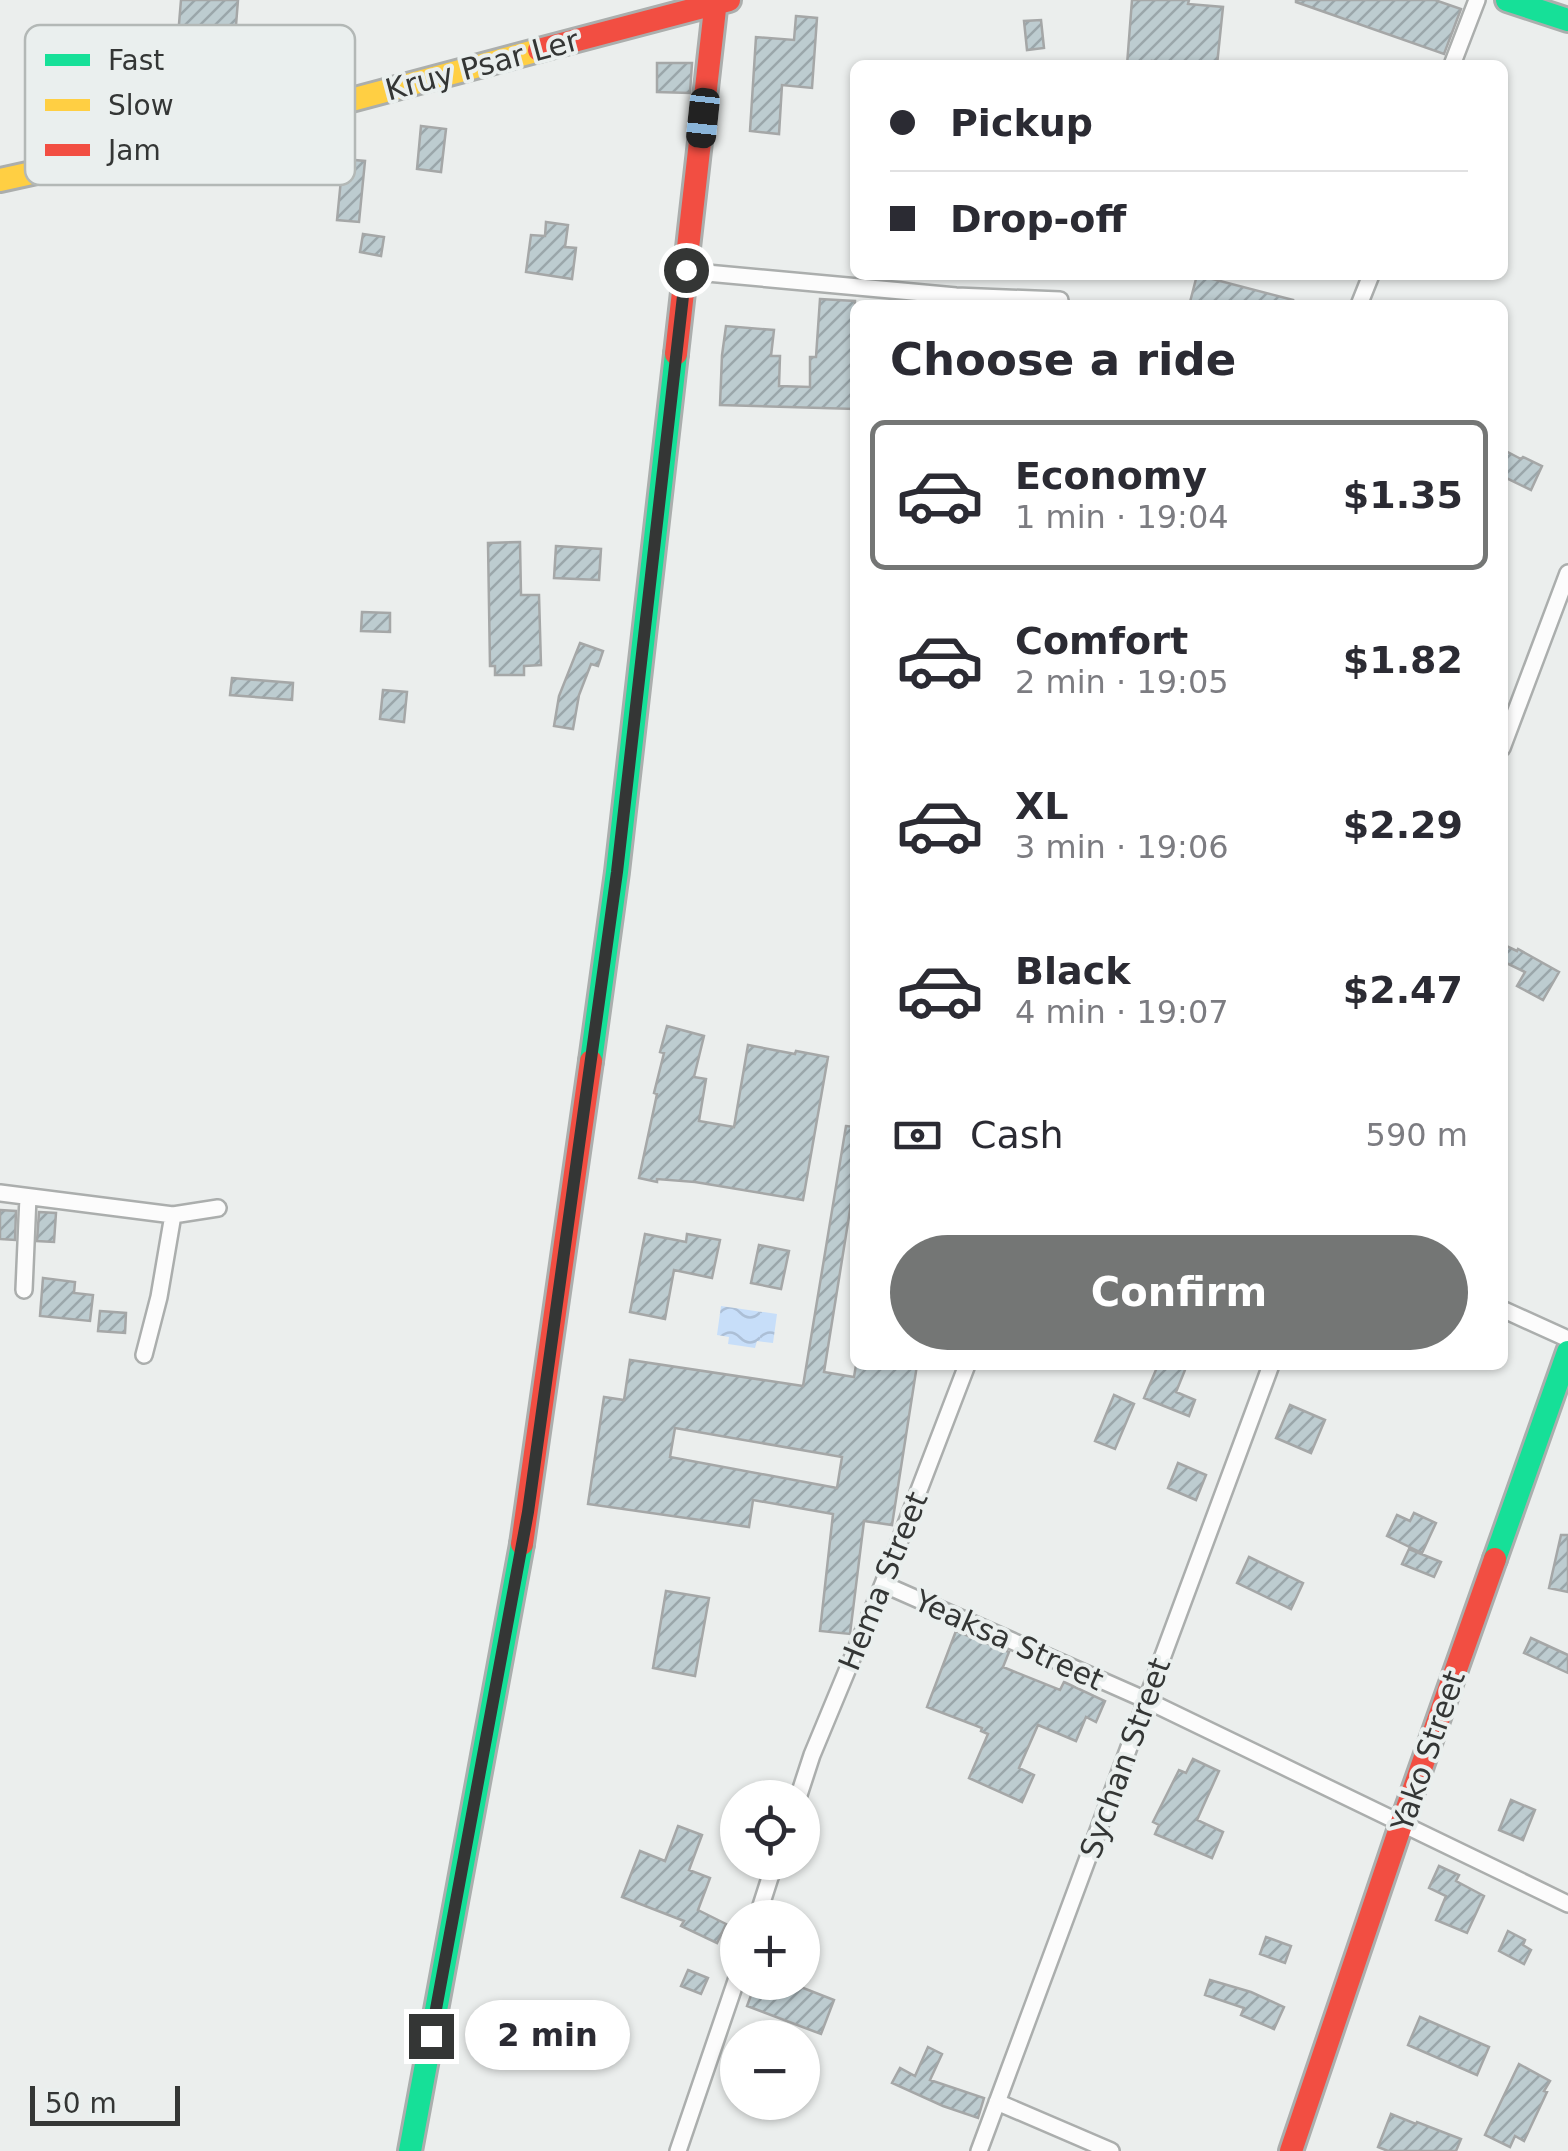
<!DOCTYPE html>
<html lang="en">
<head>
<meta charset="utf-8">
<style>
	:root { --surface:#fff; --page:#f7f7f7; --text:#2b2b33; --muted:#7c7c81; --line:#e1e1e2; --accent:#747675 }
	body { margin:0; font-family:"DejaVu Sans",sans-serif; background:var(--page); color:var(--text); height:100vh; display:flex; flex-direction:column; font-size:38px; white-space:nowrap }
	* { box-sizing:border-box; margin:0 }
	p { font-size:32px; color:var(--muted) }
	.icon { flex:none; width:55px; height:55px; fill:none; stroke:currentColor; stroke-width:2; stroke-linecap:round; stroke-linejoin:round }
	.map { position:relative; flex:1; overflow:hidden }
	.sheet { position:absolute; left:850px; top:300px; width:658px; height:1070px; display:flex; flex-direction:column; background:var(--surface); border-radius:15px; box-shadow:0 2px 8px #0004 }
	.sheet>* { flex:none }
	.guide { position:absolute; left:850px; top:60px; width:658px; height:220px; border-radius:15px; box-shadow:0 2px 8px #0004; display:grid; align-content:center; height:220px; padding:0 40px; background:var(--surface) }
	.controls { position:absolute; left:720px; top:1780px; display:grid; gap:20px }
	.controls a { display:grid; place-items:center; width:100px; height:100px; border-radius:50%; background:var(--surface); box-shadow:0 2px 8px #0004; font-size:50px }
	.scale { position:absolute; left:30px; bottom:25px; width:150px; box-sizing:border-box; padding-left:10px; border:5px solid #343635; border-top:0; font-size:28px; line-height:35px; white-space:nowrap; color:#343635; -webkit-text-stroke:8px #eaefee; paint-order:stroke }
	.end { position:absolute; width:45px; height:45px; margin:-22px; border:12px solid #343635; background:#fff; box-shadow:0 0 0 5px #fff }
	.from { border-radius:50% }
	.bubble { position:absolute; height:70px; border-radius:35px; background:var(--surface); box-shadow:0 2px 8px #0004; font-size:32px; font-weight:700; line-height:70px; text-align:center }
	.car { position:absolute; width:30px; height:60px; margin:-30px -15px; border-radius:12px; box-shadow:0 0 8px 2px #0007; background:linear-gradient(#222 24%,#8ab4d8 0 40%,#222 0 76%,#8ab4d8 0 86%,#222 0) }
	.guide b { display:flex; align-items:center; gap:35px; height:95px; font-size:38px }
	.guide b+b { border-top:2px solid var(--line) }
	.guide i { width:25px; height:25px; background:var(--text) }
	ul { padding:0; list-style:none }
	li { display:flex; align-items:center; gap:30px; height:150px; margin:0 20px 15px; padding:0 20px; border:5px solid transparent; border-radius:15px }
	li div { flex:1 }
	li b { display:block; font-size:38px }
	li em { font-style:normal; font-weight:700 }
	li.active { border-color:var(--accent) }
	li>.icon { width:90px; height:90px; stroke-width:1.5 }
	h2 { padding:0 40px; font-size:45px; line-height:120px }
	.pay { display:flex; align-items:center; gap:25px; height:110px; padding:0 40px; font-size:38px }
	.pay p { margin-inline-start:auto }
	.cta { display:flex; gap:20px; margin-top:auto; padding:20px 40px }
	.cta a { flex:1; height:115px; border-radius:60px; background:var(--accent); color:#fff; font-size:40px; font-weight:700; line-height:115px; text-align:center }
	.map>svg:first-child { display:block }
</style>
</head>
<body>
<div class="map">
<svg width="1568" height="2151" viewBox="0 0 1568 2151">
	<defs>
		<pattern id="water-waves" width="16" height="10" patternUnits="userSpaceOnUse" patternTransform="scale(2.5)"><rect width="16" height="10" fill="#c7def9"/><path d="M0 5q4-4 8 0t8 0" fill="none" stroke="#acbfd6"/></pattern>
		<pattern id="building-hatch" width="6" height="6" patternUnits="userSpaceOnUse" patternTransform="scale(2.5)"><rect width="6" height="6" fill="#bdccd0"/><path d="M-1 1l2-2M0 6l6-6M5 7l2-2" fill="none" stroke="#9aa6aa"/></pattern>
	</defs>
	<rect width="100%" height="100%" fill="#ebeeed"/>
	<!-- water -->
	<path fill="url(#water-waves)" d="M721,1306L777,1314L773,1343L757,1341L755,1348L728,1344L729,1337L717,1335Z"/>
	<!-- building -->
	<path fill="url(#building-hatch)" stroke="#a5a7a7" stroke-width="2.5" fill-rule="evenodd" d="M181,0H238L233,63L206,60L204,74L175,72Z
		M1132,0H1189L1188,4L1223,7L1217,65H1182L1152,61V65H1127Z
		M1296,0H1435L1461,9L1444,54L1296,2Z
		M796,16L817,18L812,88L782,85L779,134L750,131L756,37L794,40Z
		M1041,20L1044,48L1027,50L1024,21Z
		M657,63H692L690,93L657,92Z
		M421,126L446,129L441,172L417,169Z
		M343,159L365,161L359,222L337,220Z
		M546,222L568,225L565,247L576,248L572,279L526,272L531,235L545,236Z
		M363,234L384,237L381,256L360,252Z
		M1197,275L1293,300L1292,305H1202L1190,302Z
		M820,299L855,301L853,358H855V409L720,405L722,355L726,326L774,330L771,356H780L779,386L810,387V357H816Z
		M1502,449L1521,459L1523,457L1542,466L1531,490L1502,476Z
		M520,542L521,595H539L541,665L524,666V675H495V666H490L488,543Z
		M556,546L601,549L599,580L554,578Z
		M362,612L390,613V632L361,631Z
		M580,643L603,651L598,666L591,664L579,695L573,729L554,726L559,696Z
		M232,678L293,683L292,700L230,695Z
		M383,690L407,692L404,722L380,719Z
		M1502,944L1517,951L1518,949L1559,972L1543,1000L1517,986L1525,972L1502,961Z
		M667,1026L704,1036L694,1077L706,1079L699,1121L734,1127L748,1045L795,1054L796,1051L828,1057L803,1200L695,1182L657,1179V1182L639,1178L657,1094L654,1093L664,1053L660,1052Z
		M846,1126L855,1127V1179L824,1372L854,1377L856,1365H917L892,1525L864,1521L850,1634L820,1631L833,1514L753,1500L749,1527L588,1504L604,1397L624,1400L630,1360L803,1386ZM675,1428L842,1457L837,1488L670,1457Z
		M0,1210L16,1211L15,1240L0,1239Z
		M39,1212L56,1213L54,1242L37,1241Z
		M645,1234L686,1242L687,1234L720,1240L712,1278L674,1270L665,1319L630,1312Z
		M759,1245L789,1251L781,1289L751,1283Z
		M43,1278L75,1282L74,1293L93,1295L90,1321L40,1316Z
		M100,1311L126,1313L125,1333L98,1331Z
		M1158,1365H1187L1176,1392L1195,1400L1189,1416L1144,1398Z
		M1114,1395L1134,1404L1115,1449L1095,1441Z
		M1290,1405L1325,1420L1311,1453L1276,1438Z
		M1178,1463L1206,1475L1196,1500L1168,1488Z
		M1414,1513L1436,1523L1422,1553L1387,1536L1397,1515L1410,1521Z
		M1561,1535H1568V1592L1549,1588Z
		M1409,1549L1441,1562L1434,1577L1402,1564Z
		M1249,1557L1303,1583L1291,1609L1237,1583Z
		M666,1591L709,1598L695,1676L653,1668Z
		M956,1631L1009,1652L1003,1667L1060,1690L1064,1682L1105,1701L1096,1722L1086,1717L1076,1741L1038,1725L1019,1768L1034,1775L1022,1802L969,1778L988,1734L981,1731L982,1728L927,1707Z
		M1531,1638L1568,1655V1673L1524,1653Z
		M1193,1759L1219,1771L1197,1820L1223,1832L1212,1858L1155,1834L1159,1825L1153,1822L1179,1770L1186,1773Z
		M1511,1800L1535,1810L1523,1840L1499,1830Z
		M678,1826L702,1835L689,1870L710,1878L698,1910L726,1924L717,1943L681,1926L684,1921L622,1897L640,1851L665,1861Z
		M1439,1866L1459,1875L1456,1881L1484,1896L1467,1933L1436,1920L1446,1896L1429,1888Z
		M1508,1931L1525,1940L1523,1945L1531,1950L1524,1964L1499,1951Z
		M1266,1937L1291,1946L1285,1963L1260,1954Z
		M688,1970L708,1978L701,1994L681,1986Z
		M1210,1980L1251,1992L1284,2007L1274,2029L1241,2015L1244,2008L1205,1995Z
		M756,1982H788L834,2000L821,2034L747,2006Z
		M496,2014L521,2020L516,2040L490,2034Z
		M1420,2017L1489,2047L1477,2075L1408,2045Z
		M928,2047L942,2054L930,2080L984,2098L978,2118L943,2106L892,2083L900,2068L915,2076Z
		M1519,2064L1550,2081L1544,2091L1547,2092L1524,2141L1515,2136L1510,2147L1485,2135Z
		M1391,2114L1416,2124L1417,2122L1461,2139L1456,2151H1388L1378,2147Z"/>
	<g fill="none" stroke-linecap="round" stroke-linejoin="round">
		<!-- street casing -->
		<g stroke="#abaead" stroke-width="20">
			<path id="street" d="M1452,65L1477,0
				M685,271L956,296L1060,300
				M1359,305L1371,275
				M1502,748L1568,573
				M0,1193L173,1215L218,1208
				M24,1290L28,1197
				M1502,1309L1568,1339
				M144,1355L159,1297L173,1215
				M883,1584L1146,1700L1568,1904
				M798,1798L812,1755L883,1584L967,1365
				M757,1918L775,1862
				M997,2102L1111,2151
				M678,2151L738,1975
				M979,2151L1271,1365"/>
		</g>
		<!-- fast casing -->
		<g stroke="#abaead" stroke-width="28">
			<path id="fast" d="M1507,0L1568,20
				M591,1061L617,872L676,354
				M1495,1559L1568,1352
				M410,2151L522,1544"/>
		</g>
		<!-- slow casing -->
		<g stroke="#abaead" stroke-width="28">
			<path id="slow" d="M0,180L295,115L539,50"/>
		</g>
		<!-- jam casing -->
		<g stroke="#abaead" stroke-width="28">
			<path id="jam" d="M539,50L729,0
				M676,354L716,0
				M522,1544L591,1061
				M1291,2151L1401,1825L1495,1559"/>
		</g>
		<!-- street -->
		<use href="#street" stroke="#fcfcfc" stroke-width="15"/>
		<!-- fast -->
		<use href="#fast" stroke="#16e098" stroke-width="22"/>
		<!-- slow -->
		<use href="#slow" stroke="#ffcf43" stroke-width="22"/>
		<!-- jam -->
		<use href="#jam" stroke="#f24e42" stroke-width="22"/>
	</g>
	<g fill="none" stroke-linecap="round" stroke-linejoin="round">
		<!-- route -->
		<path stroke="#343635" stroke-width="12" d="M431,2036L528,1512L617,872L686,270"/>
	</g>
	<g text-anchor="middle" dominant-baseline="central" stroke-width="8" stroke-linejoin="round" paint-order="stroke">
		<!-- street labels -->
		<g font-size="30" fill="#343635" stroke="#eaefee">
			<text transform="translate(482 65) rotate(-15)">Kruy Psar Ler</text>
			<text transform="translate(883 1581) rotate(-68)">Hema Street</text>
			<text transform="translate(1009 1640) rotate(24)">Yeaksa Street</text>
			<text transform="translate(1428 1751) rotate(-71)">Yako Street</text>
			<text transform="translate(1125 1758) rotate(-70)">Sychan Street</text>
		</g>
	</g>
	<!-- legend -->
	<rect x="25" y="25" width="330" height="160" rx="15" fill="#eaefee" stroke="#b3b8b6" stroke-width="2.5"/>
	<rect x="45" y="54" width="45" height="12" fill="#16e098"/>
	<rect x="45" y="99" width="45" height="12" fill="#ffcf43"/>
	<rect x="45" y="144" width="45" height="12" fill="#f24e42"/>
	<g font-size="28" fill="#343635">
		<text x="108" y="70">Fast</text>
		<text x="108" y="115">Slow</text>
		<text x="108" y="160">Jam</text>
	</g>
</svg>
<div class="controls">
<a><svg class="icon" aria-label="locate" viewBox="0 0 24 24"><circle cx="12" cy="12" r="6"/><path d="M12 2v4M12 18v4M2 12h4M18 12h4"/></svg></a>
<a>+</a>
<a>−</a>
</div>
<div class="scale">50 m</div>
<i class="end from" style="left:686px;top:270px"></i>
<i class="end" style="left:431px;top:2036px"></i>
<div class="bubble" style="left:465px;top:2000px;width:165px">2 min</div>
<i class="car" style="left:703px;top:118px;rotate:186deg"></i>
<div class="guide">
<b><i class="from"></i>Pickup</b>
<b><i></i>Drop-off</b>
</div>
<section class="sheet">
<h2>Choose a ride</h2>
<ul>
<li class="active"><svg class="icon" aria-label="car" viewBox="0 0 24 24"><path d="M5 17H2v-5l4-1 3-4h7l3 4 3 1v5h-3M9 17h6M6 11h13"/><circle cx="7" cy="17" r="2"/><circle cx="17" cy="17" r="2"/></svg><div><b>Economy</b><p>1 min · 19:04</p></div><em>$1.35</em></li>
<li><svg class="icon" aria-label="car" viewBox="0 0 24 24"><path d="M5 17H2v-5l4-1 3-4h7l3 4 3 1v5h-3M9 17h6M6 11h13"/><circle cx="7" cy="17" r="2"/><circle cx="17" cy="17" r="2"/></svg><div><b>Comfort</b><p>2 min · 19:05</p></div><em>$1.82</em></li>
<li><svg class="icon" aria-label="car" viewBox="0 0 24 24"><path d="M5 17H2v-5l4-1 3-4h7l3 4 3 1v5h-3M9 17h6M6 11h13"/><circle cx="7" cy="17" r="2"/><circle cx="17" cy="17" r="2"/></svg><div><b>XL</b><p>3 min · 19:06</p></div><em>$2.29</em></li>
<li><svg class="icon" aria-label="car" viewBox="0 0 24 24"><path d="M5 17H2v-5l4-1 3-4h7l3 4 3 1v5h-3M9 17h6M6 11h13"/><circle cx="7" cy="17" r="2"/><circle cx="17" cy="17" r="2"/></svg><div><b>Black</b><p>4 min · 19:07</p></div><em>$2.47</em></li>
</ul>
<div class="pay"><svg class="icon" aria-label="cash" viewBox="0 0 24 24"><path d="M3 7h18v10H3z"/><circle cx="12" cy="12" r="2"/></svg>Cash<p>590 m</p></div>
<div class="cta"><a>Confirm</a></div>
</section>
</div>
</body>
</html>
